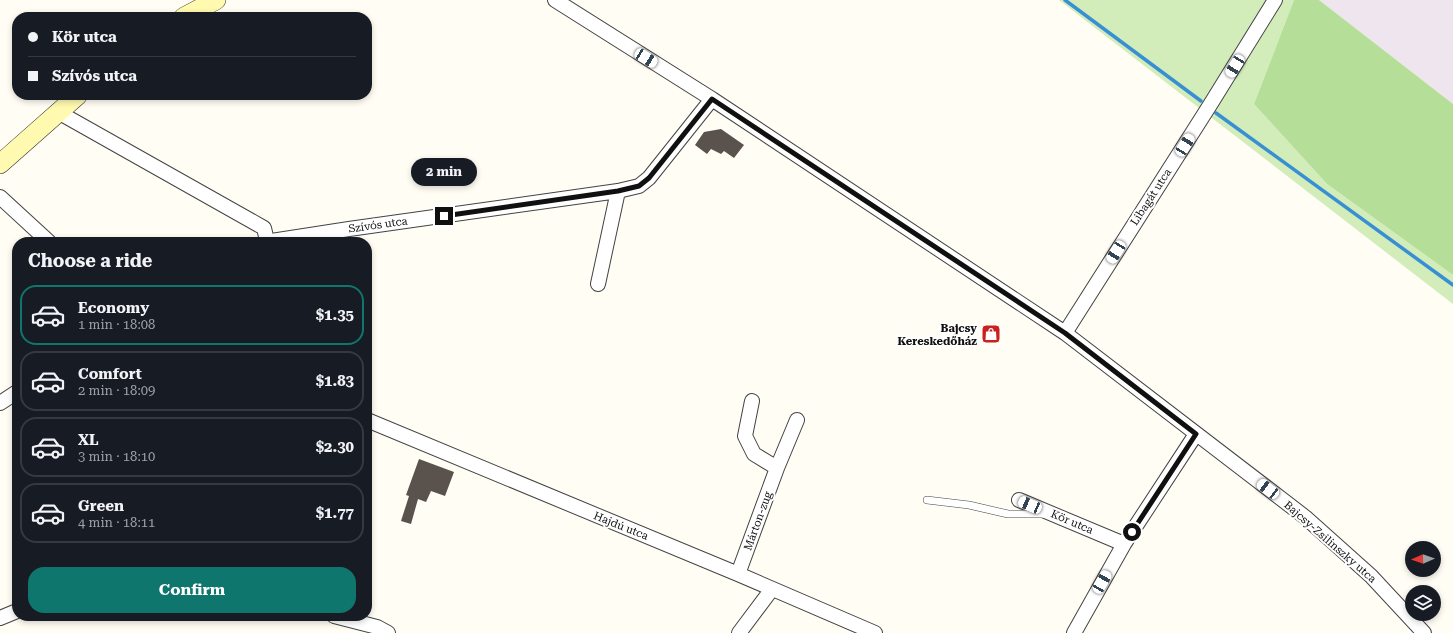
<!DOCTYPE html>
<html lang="en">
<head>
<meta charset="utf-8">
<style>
	:root { --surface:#171b24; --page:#242831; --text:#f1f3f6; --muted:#9ea1a6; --line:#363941; --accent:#0f766e }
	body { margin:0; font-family:"Roboto Serif",serif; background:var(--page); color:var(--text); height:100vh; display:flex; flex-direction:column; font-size:15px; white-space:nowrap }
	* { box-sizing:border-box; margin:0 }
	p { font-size:13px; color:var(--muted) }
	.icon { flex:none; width:22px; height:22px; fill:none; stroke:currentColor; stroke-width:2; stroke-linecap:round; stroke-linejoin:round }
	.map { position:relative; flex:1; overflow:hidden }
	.details { position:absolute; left:12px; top:237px; width:360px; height:384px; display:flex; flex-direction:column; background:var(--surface); border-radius:16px; box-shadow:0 2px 6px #0003 }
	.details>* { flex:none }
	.top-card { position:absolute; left:12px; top:12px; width:360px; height:88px; border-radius:16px; box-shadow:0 2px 6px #0003; display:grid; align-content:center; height:88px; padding:0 16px; background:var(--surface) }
	.needle { width:26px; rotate:268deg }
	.buttons { position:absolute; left:1405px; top:541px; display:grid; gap:8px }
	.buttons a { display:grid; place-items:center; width:36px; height:36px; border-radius:50%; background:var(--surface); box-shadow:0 2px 6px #0003; font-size:20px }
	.end { position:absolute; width:18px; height:18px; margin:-9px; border:5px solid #101010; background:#fff; box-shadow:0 0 0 2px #fff }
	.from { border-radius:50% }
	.bubble { position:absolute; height:28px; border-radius:14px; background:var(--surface); box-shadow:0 2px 6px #0003; font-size:13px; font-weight:700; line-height:28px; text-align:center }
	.car { position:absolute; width:12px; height:24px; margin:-12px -6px; border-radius:5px; box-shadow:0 0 3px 1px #0007; background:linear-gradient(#fff 24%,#345 0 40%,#fff 0 76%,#345 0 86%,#fff 0) }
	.top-card b { display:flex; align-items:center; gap:14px; height:38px; font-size:15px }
	.top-card b+b { border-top:1px solid var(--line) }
	.top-card i { width:10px; height:10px; background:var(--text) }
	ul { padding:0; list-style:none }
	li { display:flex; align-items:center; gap:12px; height:60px; margin:0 8px 6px; padding:0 8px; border:2px solid var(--line); border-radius:16px }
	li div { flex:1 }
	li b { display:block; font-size:15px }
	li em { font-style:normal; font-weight:700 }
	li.on { border-color:var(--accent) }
	li>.icon { width:36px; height:36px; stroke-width:1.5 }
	h2 { padding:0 16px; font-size:18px; line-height:48px }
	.primary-button { display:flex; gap:8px; margin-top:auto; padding:8px 16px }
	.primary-button a { flex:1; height:46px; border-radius:16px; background:var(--accent); color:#fff; font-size:16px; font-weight:700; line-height:46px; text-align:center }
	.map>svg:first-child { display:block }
</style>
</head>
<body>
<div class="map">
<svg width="1453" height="633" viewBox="0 0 1453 633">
	<rect width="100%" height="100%" fill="#fffdf4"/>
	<!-- industrial -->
	<path fill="#eee5ef" d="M1319,0H1453V104Z"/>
	<!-- green -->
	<path fill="#d2ecba" d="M1059,0H1294L1254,104L1327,184L1453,275V304Z"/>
	<!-- forest -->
	<path fill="#b5de98" d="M1294,0H1319L1453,104V275L1327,184L1254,104Z"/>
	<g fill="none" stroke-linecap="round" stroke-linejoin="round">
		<!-- stream -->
		<path stroke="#388fd4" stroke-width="3.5" d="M1065,0L1201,101
			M1216,113L1453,285"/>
	</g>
	<!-- building -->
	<path fill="#5a524c" d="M721,129L744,145L734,158L724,151L721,154L711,149L707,154L695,145L704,132Z
		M419,459L454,472L445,496L431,491L426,502L418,499L411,524L401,521L409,496L406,495Z"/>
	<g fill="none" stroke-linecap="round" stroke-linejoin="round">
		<!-- lane casing -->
		<g stroke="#434343" stroke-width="8">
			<path id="lane" d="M927,500L969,505L1008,514H1045"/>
		</g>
		<!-- street casing -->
		<g stroke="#434343" stroke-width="16">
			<path id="street" d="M555,0L712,99L1065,333L1305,517L1371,576L1424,633
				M58,112L264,228L267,241
				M0,197L49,242
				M265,242L349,229L618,191L639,186L649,178L712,99
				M598,284L618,191
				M1065,333L1210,105L1275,0
				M752,401L745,436L754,454L777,468
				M0,403L17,392
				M367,420L738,574L875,633
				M1019,500L1124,544
				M738,574L777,468L797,420
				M334,616L377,627L388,633
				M0,618L17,611
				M739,633L772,589
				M1074,633L1124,544L1196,434"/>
		</g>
		<!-- secondary casing -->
		<g stroke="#323232" stroke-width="20">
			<path id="secondary" d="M184,17L216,0
				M0,164L78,95"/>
		</g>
		<!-- lane -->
		<use href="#lane" stroke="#fff" stroke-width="7"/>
		<!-- street -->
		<use href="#street" stroke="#fff" stroke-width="14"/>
		<!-- secondary -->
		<use href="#secondary" stroke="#fffaaf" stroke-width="19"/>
	</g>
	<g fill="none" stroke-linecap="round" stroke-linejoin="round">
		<!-- route -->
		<path stroke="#101010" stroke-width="5" d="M444,216L618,191L639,186L649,178L712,99L1065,333L1196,434L1132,532"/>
	</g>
	<!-- icons -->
	<defs>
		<g id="shop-square" transform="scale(1)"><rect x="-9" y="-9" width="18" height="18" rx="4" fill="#c92020" stroke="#fff"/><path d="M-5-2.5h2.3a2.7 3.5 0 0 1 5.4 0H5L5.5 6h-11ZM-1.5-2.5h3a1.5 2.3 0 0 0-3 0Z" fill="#fff"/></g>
	</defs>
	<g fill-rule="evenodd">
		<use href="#shop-square" x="991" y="334"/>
	</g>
	<g text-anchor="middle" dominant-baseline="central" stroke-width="4" stroke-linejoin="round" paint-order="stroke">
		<!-- street labels -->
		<g font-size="11" fill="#101010" stroke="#fff">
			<text transform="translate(1151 197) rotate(-57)">Libagát utca</text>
			<text transform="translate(378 225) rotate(-8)">Szívós utca</text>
			<text transform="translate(758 521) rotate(-70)">Márton-zug</text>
			<text transform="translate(1072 522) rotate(23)">Kör utca</text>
			<text transform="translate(621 526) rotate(22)">Hajdú utca</text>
			<text transform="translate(1330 542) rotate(41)">Bajcsy-Zsilinszky utca</text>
		</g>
		<!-- poi labels -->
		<g font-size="11" font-weight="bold" fill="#101010" stroke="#fff" text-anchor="end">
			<text x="977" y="328">Bajcsy<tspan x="977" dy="13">Kereskedőház</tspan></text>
		</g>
	</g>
</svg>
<div class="buttons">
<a><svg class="needle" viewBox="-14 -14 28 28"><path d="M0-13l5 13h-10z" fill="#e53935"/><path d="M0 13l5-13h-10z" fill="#9ea1a6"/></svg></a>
<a><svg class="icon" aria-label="layers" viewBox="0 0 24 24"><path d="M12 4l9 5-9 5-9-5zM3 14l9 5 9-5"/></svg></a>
</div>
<i class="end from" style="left:1132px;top:532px"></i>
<i class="end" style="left:444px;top:216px"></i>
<div class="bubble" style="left:411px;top:158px;width:66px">2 min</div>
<i class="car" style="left:646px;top:58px;rotate:122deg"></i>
<i class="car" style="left:1235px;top:66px;rotate:212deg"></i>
<i class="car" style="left:1185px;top:145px;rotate:32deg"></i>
<i class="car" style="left:1116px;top:252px;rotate:212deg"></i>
<i class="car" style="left:1268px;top:489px;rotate:307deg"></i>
<i class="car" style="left:1030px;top:505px;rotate:293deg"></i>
<i class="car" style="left:1102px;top:582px;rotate:30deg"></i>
<div class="top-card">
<b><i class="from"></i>Kör utca</b>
<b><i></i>Szívós utca</b>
</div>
<section class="details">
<h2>Choose a ride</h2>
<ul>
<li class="on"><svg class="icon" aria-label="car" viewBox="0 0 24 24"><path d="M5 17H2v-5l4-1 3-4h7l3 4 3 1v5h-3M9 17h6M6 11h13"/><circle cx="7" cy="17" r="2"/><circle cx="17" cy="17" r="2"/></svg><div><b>Economy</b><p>1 min · 18:08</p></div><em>$1.35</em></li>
<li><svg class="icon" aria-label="car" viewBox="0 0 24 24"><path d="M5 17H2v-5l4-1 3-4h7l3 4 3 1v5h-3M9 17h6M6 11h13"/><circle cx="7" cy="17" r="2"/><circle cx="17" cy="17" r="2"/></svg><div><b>Comfort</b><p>2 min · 18:09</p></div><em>$1.83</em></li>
<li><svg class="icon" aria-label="car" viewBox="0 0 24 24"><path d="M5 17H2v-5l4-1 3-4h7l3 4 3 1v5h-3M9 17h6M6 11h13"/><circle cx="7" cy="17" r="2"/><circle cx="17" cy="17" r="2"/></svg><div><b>XL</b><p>3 min · 18:10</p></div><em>$2.30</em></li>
<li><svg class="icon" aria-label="car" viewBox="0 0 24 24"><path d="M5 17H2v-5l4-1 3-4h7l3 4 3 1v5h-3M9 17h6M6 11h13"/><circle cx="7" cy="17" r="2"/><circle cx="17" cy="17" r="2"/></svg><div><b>Green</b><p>4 min · 18:11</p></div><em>$1.77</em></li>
</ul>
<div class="primary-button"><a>Confirm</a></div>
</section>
</div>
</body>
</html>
